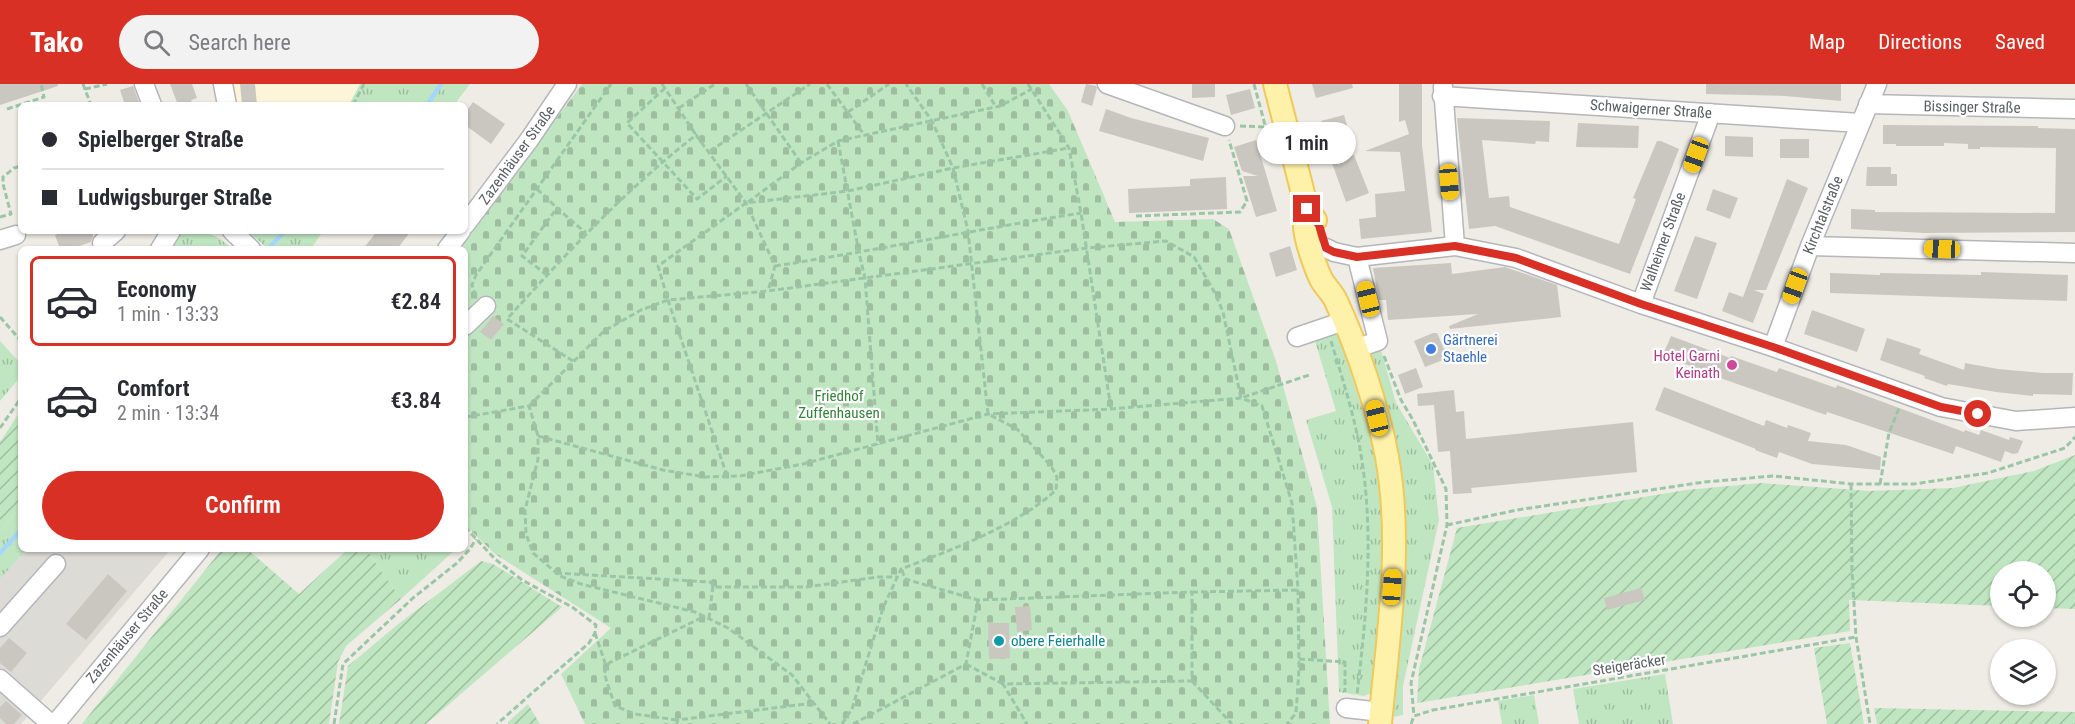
<!DOCTYPE html>
<html lang="en">
<head>
<meta charset="utf-8">
<style>
	:root { --surface:#fff; --page:#f2f2f3; --text:#2b2b33; --muted:#7c7c81; --line:#e1e1e2; --accent:#d93025 }
	body { margin:0; font-family:"Roboto Condensed",sans-serif; background:var(--page); color:var(--text); height:100vh; display:flex; flex-direction:column; font-size:22px; white-space:nowrap }
	* { box-sizing:border-box; margin:0 }
	p { font-size:20px; color:var(--muted) }
	.icon { flex:none; width:33px; height:33px; fill:none; stroke:currentColor; stroke-width:2; stroke-linecap:round; stroke-linejoin:round }
	.map { position:relative; flex:1; overflow:hidden }
	.details { position:absolute; left:18px; top:162px; width:450px; height:306px; display:flex; flex-direction:column; background:var(--surface); border-radius:9px; box-shadow:0 2px 4px #0004 }
	.details>* { flex:none }
	.top-card { position:absolute; left:18px; top:18px; width:450px; height:132px; border-radius:9px; box-shadow:0 2px 4px #0004; display:grid; align-content:center; height:132px; padding:0 24px; background:var(--surface) }
	.tools { position:absolute; left:1990px; top:477px; display:grid; gap:12px }
	.tools a { display:grid; place-items:center; width:66px; height:66px; border-radius:50%; background:var(--surface); box-shadow:0 2px 4px #0004; font-size:30px }
	.end { position:absolute; width:27px; height:27px; margin:-14px; border:8px solid #d93025; background:#fff; box-shadow:0 0 0 3px #fff }
	.from { border-radius:50% }
	.bubble { position:absolute; height:42px; border-radius:21px; background:var(--surface); box-shadow:0 2px 4px #0004; font-size:20px; font-weight:600; line-height:42px; text-align:center }
	.car { position:absolute; width:18px; height:36px; margin:-18px -9px; border-radius:8px; box-shadow:0 0 4px 2px #0007; background:linear-gradient(#f5c518 24%,#345 0 40%,#f5c518 0 76%,#345 0 86%,#f5c518 0) }
	.top-card b { display:flex; align-items:center; gap:21px; height:57px; font-size:22px }
	.top-card b+b { border-top:2px solid var(--line) }
	.top-card i { width:15px; height:15px; background:var(--text) }
	ul { padding:10px 0 0; list-style:none }
	li { display:flex; align-items:center; gap:18px; height:90px; margin:0 12px 9px; padding:0 12px; border:3px solid transparent; border-radius:9px }
	li div { flex:1 }
	li b { display:block; font-size:22px }
	li em { font-style:normal; font-weight:600 }
	li.active { border-color:var(--accent) }
	li>.icon { width:54px; height:54px; stroke-width:1.5 }
	.action { display:flex; gap:12px; margin-top:auto; padding:12px 24px }
	.action a { flex:1; height:69px; border-radius:36px; background:var(--accent); color:#fff; font-size:24px; font-weight:600; line-height:69px; text-align:center }
	header { display:flex; align-items:center; gap:36px; box-sizing:border-box; height:84px; padding:0 30px; background:var(--accent); color:#fff }
	header strong { font-size:28px }
	nav { display:flex; gap:33px; margin-inline-start:auto; font-size:21px }
	.search { width:420px; height:54px; background:var(--page); display:flex; align-items:center; gap:15px; box-sizing:border-box; padding:0 21px; border-radius:33px; color:var(--muted); font-size:22px }
	.map>svg:first-child { display:block }
</style>
</head>
<body>
<header>
<strong>Tako</strong>
<div class="search"><svg class="icon" aria-label="search" viewBox="0 0 24 24"><circle cx="10" cy="10" r="6"/><path d="M15 15l6 6"/></svg>Search here</div>
<nav><a>Map</a><a>Directions</a><a>Saved</a></nav>
</header>
<div class="map">
<svg width="2075" height="640" viewBox="0 0 2075 640">
	<defs>
		<pattern id="grass-tufts" width="24" height="20" patternUnits="userSpaceOnUse" patternTransform="scale(1.5)"><rect width="24" height="20" fill="#c0e6c1"/><path d="M3 7l-1-3M5 7V3M7 7l1-3M15 17l-1-3M17 17v-4M19 17l1-3" fill="none" stroke="#9fbea0"/></pattern>
		<pattern id="cemetery-stones" width="16" height="16" patternUnits="userSpaceOnUse" patternTransform="scale(1.5)"><rect width="16" height="16" fill="#c0e6c1"/><path d="M2 7V4a2 2 0 0 1 4 0v3zM10 15v-3a2 2 0 0 1 4 0v3z" fill="#9fbea0"/></pattern>
		<pattern id="garden-furrows" width="10" height="10" patternUnits="userSpaceOnUse" patternTransform="scale(1.5)"><rect width="10" height="10" fill="#c0e6c1"/><path d="M-1 1l2-2M0 10L10 0M9 11l2-2" fill="none" stroke="#9fbea0"/></pattern>
	</defs>
	<rect width="100%" height="100%" fill="#eeece4"/>
	<!-- commercial -->
	<path fill="#fdf5da" d="M232,0H360L349,21H233Z"/>
	<!-- industrial -->
	<path fill="#dddbd6" d="M27,465H171L21,640H0V495Z"/>
	<!-- grass -->
	<path fill="url(#grass-tufts)" d="M360,0H470L454,21H349Z
		M185,147C204,147 219,150 231,165H166L167,161Z
		M248,147H323L311,165H268Z
		M1338,250C1357,308 1378,366 1384,427C1391,487 1379,550 1371,609L1364,612L1339,608L1332,423L1306,336L1336,327L1315,257Z
		M0,257L21,280V292L0,317Z
		M1381,266L1396,319L1433,381L1439,436L1403,602V631L1393,633L1404,447L1368,271Z
		M21,421V465H27L0,495V449Z
		M366,465H456L401,515Z
		M1665,590L1673,640H1579L1573,605Z
		M1534,611L1539,640H1502L1498,617Z"/>
	<!-- cemetery -->
	<path fill="url(#cemetery-stones)" d="M582,0H1049L1068,27L1115,138L1213,135L1229,145L1276,277L1317,423L1330,640H585L561,590L611,544L495,470L465,441V165H459Z"/>
	<!-- garden -->
	<path fill="url(#garden-furrows)" d="M21,326V421L0,449V358Z
		M2075,371V525L2046,524V488H2001V522L1849,516L1850,547L1417,619L1419,585L1457,444L1686,406L1761,399L1869,407L1953,404L2034,387Z
		M222,465H247L299,510L348,465H366L401,515L346,562L338,578L329,640H82Z
		M481,477L493,480L562,523L426,640H339L348,582L397,541Z
		M1850,559L1864,640H1827L1814,564Z
		M528,620L540,640H508V638Z
		M1874,624L2075,628V640H1877Z"/>
	<g fill="none" stroke-linecap="round" stroke-linejoin="round">
		<!-- stream -->
		<path stroke="#a4d6fe" stroke-width="4.5" d="M426,21L429,18L441,0
			M268,165L285,147
			M0,469L21,446"/>
	</g>
	<!-- building -->
	<path fill="#cac7c1" d="M0,0H58V2L0,21Z
		M170,0H192L197,14L191,16L193,21H178Z
		M240,0H255L257,21H242Z
		M1086,0L1096,2L1097,4L1092,22L1081,18Z
		M1192,0H1215V13L1192,14Z
		M1312,0H1352L1353,4L1316,14Z
		M1399,0H1422V61L1432,148L1361,155L1359,135L1376,133L1375,110L1405,107L1400,68L1365,67L1409,50L1405,36L1399,38Z
		M1706,0H1841V17L1785,12L1706,10Z
		M133,2L140,21H125L120,6Z
		M1250,5L1255,24L1231,31L1226,11Z
		M473,18L505,40L491,60L465,41V29Z
		M1106,25L1131,34L1209,54L1203,77L1099,47Z
		M1344,31L1350,51L1326,57L1321,37Z
		M1457,34L1550,37L1549,58L1536,57L1535,60L1482,56L1489,114L1509,112L1510,123L1619,160L1636,115L1633,114L1657,57H1661L1679,65L1630,190L1495,142L1469,145Z
		M1578,39L1639,42L1638,64L1576,63Z
		M1883,41L2038,42V44L2075,45V148L1925,149L1851,145V125L1875,126V128L2055,129L2056,64L1980,63V65H1968V60L1944,59V62H1896V60H1883Z
		M1725,52L1753,53V73L1725,72Z
		M1780,55H1809V74H1780Z
		M1256,56L1277,127L1256,133L1243,92H1258L1242,87L1234,63Z
		M1354,71L1369,109L1346,118L1332,79Z
		M1867,83H1891V90H1897V102H1866Z
		M1226,93L1227,125L1129,129L1128,105L1190,102V95Z
		M1787,95L1808,104L1766,206H1754L1764,210L1753,239L1722,227L1729,208L1743,213Z
		M1713,105L1738,114L1730,135L1706,126Z
		M66,147H92L93,152L91,158L70,165H60L55,151Z
		M377,147H411L397,165H363Z
		M1695,152L1717,159L1697,215L1674,207Z
		M1290,162L1297,186L1276,193L1269,169Z
		M1451,179L1452,190L1505,183L1557,201L1561,233L1450,245L1449,242L1478,230L1388,236L1386,216H1379L1373,184Z
		M1981,188L2068,191L2067,217L1830,209V189L1880,191V189L1981,191Z
		M1812,226L1865,245L1857,268L1804,250Z
		M493,232L504,240L491,256L480,248Z
		M1433,249H1437L1448,274L1425,283L1414,257Z
		M1671,252L1730,274L1731,272L1777,288L1779,284L1836,304L1837,301L1964,348L1965,346L1979,351L1981,346L2009,356L2010,353L2023,357L2018,369L2013,370L2005,367L2001,378L1956,362L1953,370L1827,328L1826,331L1723,295L1663,271Z
		M1887,254L1921,265L1919,270L1964,286L1965,279L1998,285L2044,289H2073L2072,311L2033,310V312L1996,308L1948,300L1947,302L1924,294L1925,292L1880,276Z
		M1416,284L1423,303L1405,310L1398,291Z
		M1664,303L1764,342L1766,336L1787,344L1788,341L1811,349L1808,357L1846,361L1881,373L1880,386L1812,380L1779,368L1777,374L1755,366L1756,365L1655,326Z
		M1454,306L1456,328L1464,327L1466,355L1633,338L1637,388L1471,404L1472,409L1453,410L1450,367L1438,368L1434,321L1418,322L1417,310Z
		M108,490L127,507L86,556L66,540Z
		M1641,504L1645,516L1607,526L1604,514Z
		M1030,522L1032,546L1017,548L1015,523Z
		M988,539H1009L1010,574L989,575Z
		M9,554L27,569L11,588L0,579V564Z
		M6,617L22,631L14,640H6L0,634V623Z"/>
	<g fill="none" stroke-linecap="round" stroke-linejoin="round">
		<!-- minor casing -->
		<g stroke="#b4b6bb" stroke-width="21">
			<path id="minor" d="M144,0L152,21
				M223,0L227,21
				M1107,0L1225,42
				M1443,3L1455,162
				M1442,12L1860,39
				M1868,20L2075,25
				M465,141L529,56L567,0
				M232,147L251,165
				M0,156L16,151
				M102,159L116,147
				M1810,162L2075,169
				M1326,164L1334,168L1357,173L1455,162L1516,174L1641,220L1773,263L1941,323L2016,337L2075,333
				M160,165L171,147
				M447,165L461,147
				M1641,220L1711,29
				M465,242L486,222
				M1297,253L1344,237
				M1773,263L1810,162L1877,0
				M1355,265L1378,257L1357,173
				M0,543L56,480
				M0,595L51,640
				M1346,624L1381,628
				M55,640L200,465"/>
		</g>
		<!-- major casing -->
		<g stroke="#f0c85b" stroke-width="26">
			<path id="major" d="M1275,0L1307,125L1315,136
				M1307,125C1307,131 1305,137 1305,143C1305,154 1316,185 1321,195C1325,203 1333,209 1336,217C1357,262 1378,324 1387,373C1403,461 1388,552 1380,640"/>
		</g>
		<!-- path -->
		<path stroke="#9ac6a7" stroke-width="3" stroke-dasharray="6 3" stroke-linecap="butt" d="M83,0L91,21
			M662,0L696,51
			M746,0L801,79
			M827,0L865,52
			M982,0L996,23
			M1028,0L1069,64L1081,129L1111,325
			M1254,0L1272,67
			M665,4L627,39L697,115L727,92
			M85,5L107,0
			M353,21L364,0
			M679,24L715,0
			M7,25L44,13L41,0
			M848,28L889,0
			M1240,42L1265,43
			M838,57L859,169L865,194L878,361
			M710,67L810,0
			M537,105L557,124
			M748,118L801,79L838,57L1000,22L1032,5
			M1136,132L1240,128L1247,117L1229,56
			M0,133L11,130L3,100V93L14,84L21,82
			M775,182C878,166 979,145 1081,129
			M547,191L522,172L557,124L586,149
			M476,212L472,201L476,191L611,0
			M0,233L21,257
			M1331,257C1343,297 1356,336 1362,377C1374,455 1366,534 1357,611
			M1384,272L1401,316L1413,336L1446,405L1447,441L1411,599L1414,632
			M573,277L507,235C566,170 626,105 696,51L746,119L775,182L768,207
			M529,322L604,247L641,226L668,216L768,207L1087,164L1166,157L1194,173L1215,209L1223,228L1241,314L1309,291
			M465,333L529,322L538,352V375L525,426L526,450L533,469L560,492L581,500L695,528L728,544L792,591L830,640
			M0,344L21,314
			M538,352L663,386L705,393L740,392L803,380L988,330L1111,325L1241,314L1262,322L1292,419L1298,506L1299,585L1296,629L1287,640
			M727,392L668,216L658,182L746,119L848,107L953,84L1069,64
			M1851,400L1852,487L1856,553L1870,640
			M1880,400L1889,349L1899,324
			M1447,441L1517,426L1704,398L1774,392L1851,400H1914L1988,389L2065,364L2075,353
			M465,443L495,475L522,496L572,523L596,541L595,549L589,559L497,640
			M902,486L905,495L978,516
			M556,489L710,498L716,503H806L878,493H897
			M1192,508L1298,506
			M709,535L713,501
			M595,549L606,582
			M1299,575L1345,578V608
			M966,580L1003,600
			M1192,597L1232,640
			M677,636L635,630L615,622L604,589L609,579L705,532
			M334,640L343,580L413,514L457,479L470,465L476,455
			M677,640V636L814,619
			M842,640L852,625L883,524L901,485C951,466 1017,442 1056,406L1057,393L1051,382L1017,345L988,330L968,147L953,84L932,37L906,0
			M853,640L966,580L978,516L1192,508V597L1003,600L1027,640
			M1411,640L1414,632L1433,626L1856,553"/>
		<!-- minor -->
		<use href="#minor" stroke="#fff" stroke-width="18"/>
		<!-- major -->
		<use href="#major" stroke="#fef1a9" stroke-width="22"/>
	</g>
	<g fill="none" stroke-linecap="round" stroke-linejoin="round">
		<!-- route -->
		<path stroke="#d93025" stroke-width="8" d="M1307,125L1319,141L1326,164L1334,168L1357,173L1455,162L1516,174L1641,220L1773,263L1941,323L1978,330"/>
	</g>
	<!-- markers -->
	<circle fill="#3f7fe0" stroke="#fff" stroke-width="2" cx="1431" cy="265" r="6"/>
	<circle fill="#d1479c" stroke="#fff" stroke-width="2" cx="1732" cy="281" r="6"/>
	<circle fill="#0f9aa8" stroke="#fff" stroke-width="2" cx="999" cy="557" r="6"/>
	<g text-anchor="middle" dominant-baseline="central" stroke-width="4.5" stroke-linejoin="round" paint-order="stroke">
		<!-- street labels -->
		<g font-size="15" fill="#5c6064" stroke="#fff">
			<text transform="translate(1972 23) rotate(1)">Bissinger Straße</text>
			<text transform="translate(1651 25) rotate(4)">Schwaigerner Straße</text>
			<text transform="translate(517 71) rotate(-54)">Zazenhäuser Straße</text>
			<text transform="translate(1823 131) rotate(-68)">Kirchtalstraße</text>
			<text transform="translate(1663 158) rotate(-70)">Walheimer Straße</text>
			<text transform="translate(127 552) rotate(-50)">Zazenhäuser Straße</text>
			<text transform="translate(1629 581) rotate(-9)">Steigeräcker</text>
		</g>
		<!-- shop labels -->
		<g font-size="15" fill="#366cbe" stroke="#fff" text-anchor="start">
			<text x="1443" y="256">Gärtnerei<tspan x="1443" dy="17">Staehle</tspan></text>
		</g>
		<!-- hotel labels -->
		<g font-size="15" fill="#b23c85" stroke="#fff" text-anchor="end">
			<text x="1720" y="272">Hotel Garni<tspan x="1720" dy="17">Keinath</tspan></text>
		</g>
		<!-- park labels -->
		<g font-size="15" fill="#35823a" stroke="#fff">
			<text x="839" y="312">Friedhof<tspan x="839" dy="17">Zuffenhausen</tspan></text>
		</g>
		<!-- culture labels -->
		<g font-size="15" fill="#0d838f" stroke="#fff" text-anchor="start">
			<text x="1011" y="557">obere Feierhalle</text>
		</g>
	</g>
</svg>
<div class="tools">
<a><svg class="icon" aria-label="locate" viewBox="0 0 24 24"><circle cx="12" cy="12" r="6"/><path d="M12 2v4M12 18v4M2 12h4M18 12h4"/></svg></a>
<a><svg class="icon" aria-label="layers" viewBox="0 0 24 24"><path d="M12 4l9 5-9 5-9-5zM3 14l9 5 9-5"/></svg></a>
</div>
<i class="end from" style="left:1978px;top:330px"></i>
<i class="end" style="left:1307px;top:125px"></i>
<div class="bubble" style="left:1257px;top:38px;width:99px">1 min</div>
<i class="car" style="left:1696px;top:71px;rotate:200deg"></i>
<i class="car" style="left:1449px;top:98px;rotate:175deg"></i>
<i class="car" style="left:1942px;top:165px;rotate:272deg"></i>
<i class="car" style="left:1795px;top:202px;rotate:200deg"></i>
<i class="car" style="left:1368px;top:215px;rotate:346deg"></i>
<i class="car" style="left:1377px;top:334px;rotate:346deg"></i>
<i class="car" style="left:1392px;top:503px;rotate:4deg"></i>
<div class="top-card">
<b><i class="from"></i>Spielberger Straße</b>
<b><i></i>Ludwigsburger Straße</b>
</div>
<section class="details">
<ul>
<li class="active"><svg class="icon" aria-label="car" viewBox="0 0 24 24"><path d="M5 17H2v-5l4-1 3-4h7l3 4 3 1v5h-3M9 17h6M6 11h13"/><circle cx="7" cy="17" r="2"/><circle cx="17" cy="17" r="2"/></svg><div><b>Economy</b><p>1 min · 13:33</p></div><em>€2.84</em></li>
<li><svg class="icon" aria-label="car" viewBox="0 0 24 24"><path d="M5 17H2v-5l4-1 3-4h7l3 4 3 1v5h-3M9 17h6M6 11h13"/><circle cx="7" cy="17" r="2"/><circle cx="17" cy="17" r="2"/></svg><div><b>Comfort</b><p>2 min · 13:34</p></div><em>€3.84</em></li>
</ul>
<div class="action"><a>Confirm</a></div>
</section>
</div>
</body>
</html>
